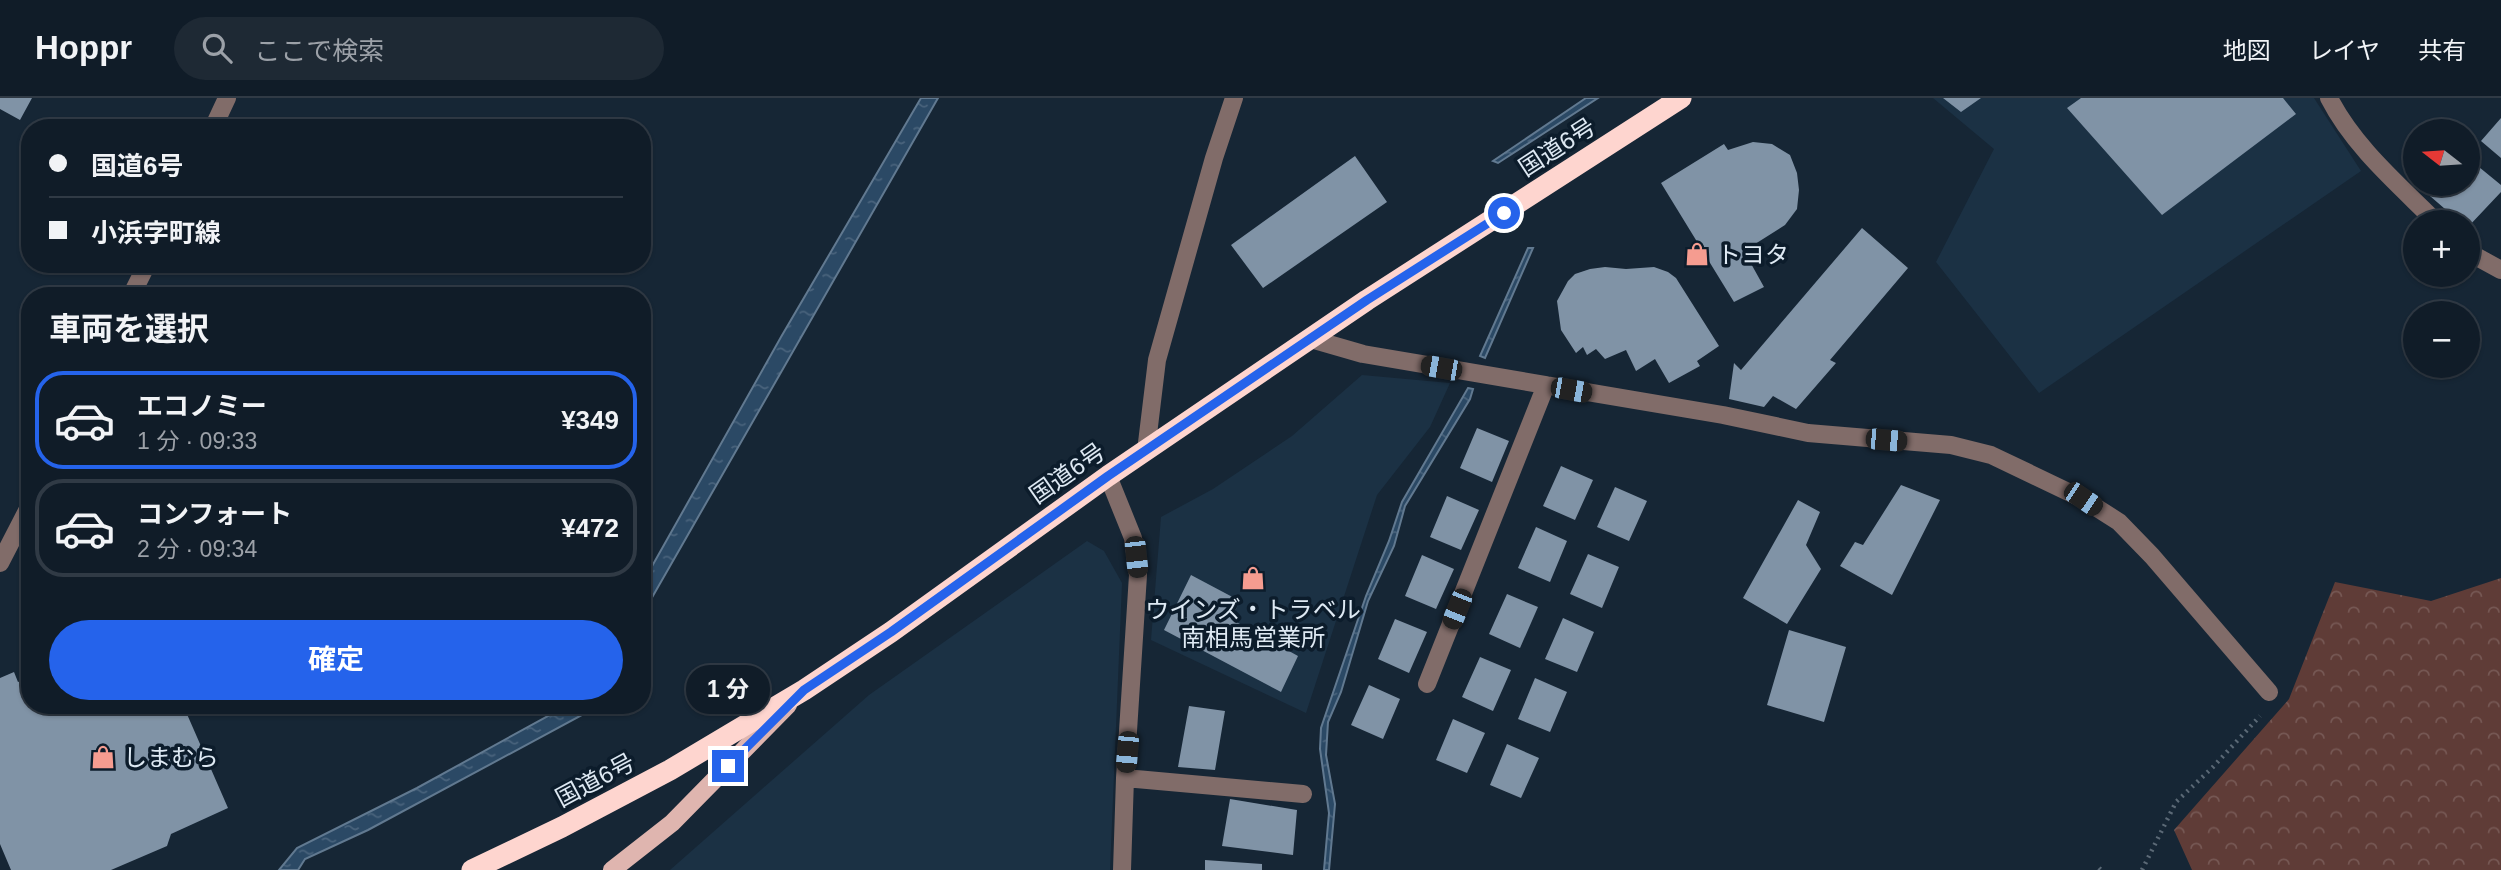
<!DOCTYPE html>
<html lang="ja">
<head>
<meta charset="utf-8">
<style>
	:root { --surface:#101c28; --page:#1e2934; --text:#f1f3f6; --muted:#9ca1a8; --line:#303a45; --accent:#2563eb }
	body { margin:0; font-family:Helvetica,"Noto Sans JP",sans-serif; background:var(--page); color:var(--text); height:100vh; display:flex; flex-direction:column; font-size:26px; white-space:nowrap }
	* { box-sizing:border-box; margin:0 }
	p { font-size:23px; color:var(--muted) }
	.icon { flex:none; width:38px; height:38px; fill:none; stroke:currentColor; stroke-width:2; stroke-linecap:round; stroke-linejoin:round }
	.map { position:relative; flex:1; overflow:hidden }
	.panel { position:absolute; left:21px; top:189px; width:630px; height:427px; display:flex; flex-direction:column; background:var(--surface); border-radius:28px; box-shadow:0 2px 5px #0004,0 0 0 2px var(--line) }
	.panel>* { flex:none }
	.hud { position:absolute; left:21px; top:21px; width:630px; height:154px; border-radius:28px; box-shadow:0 2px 5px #0004,0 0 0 2px var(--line); display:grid; align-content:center; height:154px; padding:0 28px; background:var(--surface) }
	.needle { width:46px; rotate:287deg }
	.controls { position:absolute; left:2403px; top:21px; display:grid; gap:14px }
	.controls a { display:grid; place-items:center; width:77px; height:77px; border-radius:50%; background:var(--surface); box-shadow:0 2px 5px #0004,0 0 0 2px var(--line); font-size:35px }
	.end { position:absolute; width:32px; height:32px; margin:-16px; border:9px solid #2563eb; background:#fff; box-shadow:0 0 0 4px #fff }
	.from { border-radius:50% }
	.bubble { position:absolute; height:49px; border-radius:24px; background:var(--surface); box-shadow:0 2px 5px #0004,0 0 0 2px var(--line); font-size:23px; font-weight:700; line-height:49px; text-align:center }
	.car { position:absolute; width:21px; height:42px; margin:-21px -10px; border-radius:9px; box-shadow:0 0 5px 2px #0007; background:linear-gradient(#222 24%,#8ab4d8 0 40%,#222 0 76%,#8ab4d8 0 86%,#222 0) }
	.hud b { display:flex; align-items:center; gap:24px; height:66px; font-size:26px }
	.hud b+b { border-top:2px solid var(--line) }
	.hud i { width:18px; height:18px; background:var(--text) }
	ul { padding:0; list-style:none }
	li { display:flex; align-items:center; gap:21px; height:98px; margin:0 14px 10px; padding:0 14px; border:4px solid var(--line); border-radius:28px }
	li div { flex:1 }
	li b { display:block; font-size:26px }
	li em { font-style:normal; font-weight:700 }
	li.active { border-color:var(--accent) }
	li>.icon { width:63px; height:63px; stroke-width:1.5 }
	h2 { padding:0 28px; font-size:32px; line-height:84px }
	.action { display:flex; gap:14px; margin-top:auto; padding:14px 28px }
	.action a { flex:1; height:80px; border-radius:42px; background:var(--accent); color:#fff; font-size:28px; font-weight:700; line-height:80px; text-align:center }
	header { display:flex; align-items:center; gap:42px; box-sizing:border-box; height:98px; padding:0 35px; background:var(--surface); border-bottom:2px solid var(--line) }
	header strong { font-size:33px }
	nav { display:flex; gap:38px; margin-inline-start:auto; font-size:24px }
	.search { width:490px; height:63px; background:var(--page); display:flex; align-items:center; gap:18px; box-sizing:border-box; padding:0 24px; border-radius:38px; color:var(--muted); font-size:26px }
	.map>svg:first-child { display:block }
</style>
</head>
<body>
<header>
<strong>Hoppr</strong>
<div class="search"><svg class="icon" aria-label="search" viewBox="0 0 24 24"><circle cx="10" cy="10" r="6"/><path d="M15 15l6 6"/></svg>ここで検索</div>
<nav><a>地図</a><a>レイヤ</a><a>共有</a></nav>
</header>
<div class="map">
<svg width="2501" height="772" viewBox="0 0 2501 772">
	<defs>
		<pattern id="forest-crowns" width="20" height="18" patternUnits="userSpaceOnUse" patternTransform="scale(1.75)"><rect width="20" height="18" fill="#5f3c37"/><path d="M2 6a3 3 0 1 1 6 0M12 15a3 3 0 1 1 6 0" fill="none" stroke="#765854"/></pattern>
		<pattern id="water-ripples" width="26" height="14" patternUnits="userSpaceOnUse" patternTransform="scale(1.75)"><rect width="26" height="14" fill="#2b4965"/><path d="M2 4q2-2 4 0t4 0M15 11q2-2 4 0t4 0" fill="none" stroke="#49637c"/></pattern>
	</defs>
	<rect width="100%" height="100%" fill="#162635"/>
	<!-- built -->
	<path fill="#1b3144" d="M1933,0H2314L2361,73L2039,295L1936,164L1994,51Z
		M1362,277L1450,285L1430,329L1377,397L1306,615L1151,542L1161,419L1213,391L1292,338Z
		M1087,443L1104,453L1122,485L1110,772H670L869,597Z"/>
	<!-- forest -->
	<path fill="url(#forest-crowns)" d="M2501,480V772H2192L2174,732L2289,601L2335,484L2431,503Z"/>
	<!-- water -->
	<path fill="url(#water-ripples)" stroke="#617990" stroke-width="2" d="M921,0H938L642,517V486L781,239Z
		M1586,0H1598L1498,65L1493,63Z
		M1528,150H1533L1485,260L1480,258Z
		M1468,290L1473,291L1470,301L1405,408L1394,448L1368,503L1341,594L1328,624L1326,657L1335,706L1329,772H1324L1329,715L1320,651L1321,630L1366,498L1389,443L1402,404Z
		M568,607H589L582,617L368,732L305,761L298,772H279L297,750L417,690Z"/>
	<!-- building -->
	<path fill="#8093a6" d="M0,0H32L20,22L0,11Z
		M1943,0H1981L1961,14Z
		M2081,0H2283L2296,16L2162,117L2067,10Z
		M2501,20V60L2481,43Z
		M1753,44L1772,46L1790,57L1797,75L1799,92L1797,111L1785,127L1744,153L1764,189L1734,204L1661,85L1724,46L1728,52Z
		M1355,58L1387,104L1263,190L1231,147Z
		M2468,60L2501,87V94L2468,129V124H2460L2430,98L2441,86H2468Z
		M1862,130L1908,170L1830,262L1836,265L1796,311L1773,298L1764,309L1729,301L1734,265L1741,272Z
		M1605,169L1626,171L1654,169L1668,174L1676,180L1719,248L1697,263L1700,268L1669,285L1655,261L1636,273L1626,252L1605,261L1596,251L1587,257L1583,249L1576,255L1561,232L1557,203L1568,183L1575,176L1590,171Z
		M1477,330L1509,343L1492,384L1460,370Z
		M1561,368L1593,382L1575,422L1543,408Z
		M1901,387L1940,402L1892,497L1840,468L1855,444L1863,447Z
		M1615,389L1647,403L1629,443L1597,429Z
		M1447,398L1479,412L1461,452L1430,439Z
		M1798,402L1820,414L1806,447L1821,471L1787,526L1743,500Z
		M1536,429L1567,443L1550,484L1518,470Z
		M1588,456L1619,469L1602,510L1570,496Z
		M1422,457L1454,471L1436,511L1405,498Z
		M1191,477L1240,503L1231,521L1298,558L1281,594L1164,532Z
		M1507,496L1538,509L1520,550L1489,536Z
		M1563,520L1594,534L1577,574L1545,561Z
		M1395,521L1427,534L1409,575L1378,561Z
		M1789,532L1846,549L1824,624L1767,607Z
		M1480,559L1511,572L1493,613L1462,599Z
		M14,574L18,584L30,579V607H183L228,710L171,736L167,748L111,772H11L0,746V580Z
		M1535,580L1567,594L1550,634L1518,621Z
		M1369,587L1400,601L1383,641L1351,627Z
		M1189,608L1225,613L1215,672L1178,669Z
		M1453,621L1485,635L1467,675L1436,662Z
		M1507,646L1539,660L1521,700L1490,687Z
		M1230,701L1297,712L1293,757L1222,748Z
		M1205,762L1262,766V772H1205Z"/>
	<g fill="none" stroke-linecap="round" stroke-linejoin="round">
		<!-- path -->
		<path stroke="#5b6976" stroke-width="4.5" stroke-dasharray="2 5" stroke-linecap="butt" d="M2099,770L2101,772
			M2142,772L2176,704L2213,669L2260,618"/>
		<!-- minor -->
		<path stroke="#816c69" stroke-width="18" d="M2329,0C2354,49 2398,86 2436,124
			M213,30L227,0
			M2468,154L2501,172
			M131,198L147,166
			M1311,241L1363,256L1723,317L1808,335L1951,347L1991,357L2083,401L2119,424L2152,458L2269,594
			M1146,353L1157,262L1214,60L1234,0
			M1108,378L1133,440L1138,477L1125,680L1122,772
			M0,465L30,407
			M1427,586L1546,287
			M1125,680L1303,696"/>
		<!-- major -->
		<path stroke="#dfb5af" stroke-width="18" d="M612,772L672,725L788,607"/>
		<!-- highway -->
		<path stroke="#fed5cf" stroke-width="21" d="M472,772L562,729L670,672L804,592L891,534L1108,378L1367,202L1681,0"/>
	</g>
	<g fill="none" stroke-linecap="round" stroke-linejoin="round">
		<!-- route -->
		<path stroke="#2563eb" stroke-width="9" d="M728,668L804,592L891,534L1108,378L1367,202L1504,115"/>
	</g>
	<!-- icons -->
	<defs>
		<g id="shop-bare" transform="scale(1.89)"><path d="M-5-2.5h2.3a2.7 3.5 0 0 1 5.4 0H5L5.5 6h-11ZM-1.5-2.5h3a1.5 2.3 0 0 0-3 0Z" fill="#f59c90" stroke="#0c1c2b" stroke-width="2.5" paint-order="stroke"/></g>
	</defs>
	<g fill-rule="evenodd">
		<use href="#shop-bare" x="1697" y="156"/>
		<use href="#shop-bare" x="1253" y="480"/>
		<use href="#shop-bare" x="103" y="659"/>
	</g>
	<g text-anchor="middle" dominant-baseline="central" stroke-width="7" stroke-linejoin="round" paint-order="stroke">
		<!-- street labels -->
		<g font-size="24" fill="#dee9f3" stroke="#0c1c2b">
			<text transform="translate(1557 49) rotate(-33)">国道6号</text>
			<text transform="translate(1067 375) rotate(-35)">国道6号</text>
			<text transform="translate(595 682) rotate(-28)">国道6号</text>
		</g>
		<!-- poi labels -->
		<g font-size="24" fill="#dee9f3" stroke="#0c1c2b" text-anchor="start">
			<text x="1717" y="156">トヨタ</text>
			<text x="1253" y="511" text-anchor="middle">ウインズ・トラベル<tspan x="1253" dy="28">南相馬営業所</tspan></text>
			<text x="123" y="659">しまむら</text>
		</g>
	</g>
</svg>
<div class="controls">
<a><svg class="needle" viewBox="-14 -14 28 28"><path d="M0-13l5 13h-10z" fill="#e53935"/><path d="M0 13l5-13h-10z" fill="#9ca1a8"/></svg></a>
<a>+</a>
<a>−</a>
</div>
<i class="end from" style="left:1504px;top:115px"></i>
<i class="end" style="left:728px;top:668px"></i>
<div class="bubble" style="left:686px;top:567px;width:84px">1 分</div>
<i class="car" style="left:1441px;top:270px;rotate:280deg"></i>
<i class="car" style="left:1571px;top:292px;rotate:100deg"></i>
<i class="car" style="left:1886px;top:342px;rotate:95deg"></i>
<i class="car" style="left:2083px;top:401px;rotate:124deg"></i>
<i class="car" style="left:1136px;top:459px;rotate:174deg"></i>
<i class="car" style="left:1457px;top:511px;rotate:202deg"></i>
<i class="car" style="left:1127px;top:654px;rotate:185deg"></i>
<div class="hud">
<b><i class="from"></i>国道6号</b>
<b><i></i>小浜字町線</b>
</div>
<section class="panel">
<h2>車両を選択</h2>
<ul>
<li class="active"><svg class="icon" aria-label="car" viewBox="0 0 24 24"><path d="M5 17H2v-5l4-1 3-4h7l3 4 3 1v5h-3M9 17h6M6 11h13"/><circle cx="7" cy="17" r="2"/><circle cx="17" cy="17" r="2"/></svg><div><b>エコノミー</b><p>1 分 · 09:33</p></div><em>¥349</em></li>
<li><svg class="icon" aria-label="car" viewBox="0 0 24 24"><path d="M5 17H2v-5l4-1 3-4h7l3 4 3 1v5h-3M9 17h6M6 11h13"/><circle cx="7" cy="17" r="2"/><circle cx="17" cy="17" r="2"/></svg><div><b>コンフォート</b><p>2 分 · 09:34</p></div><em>¥472</em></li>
</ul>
<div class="action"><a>確定</a></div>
</section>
</div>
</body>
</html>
